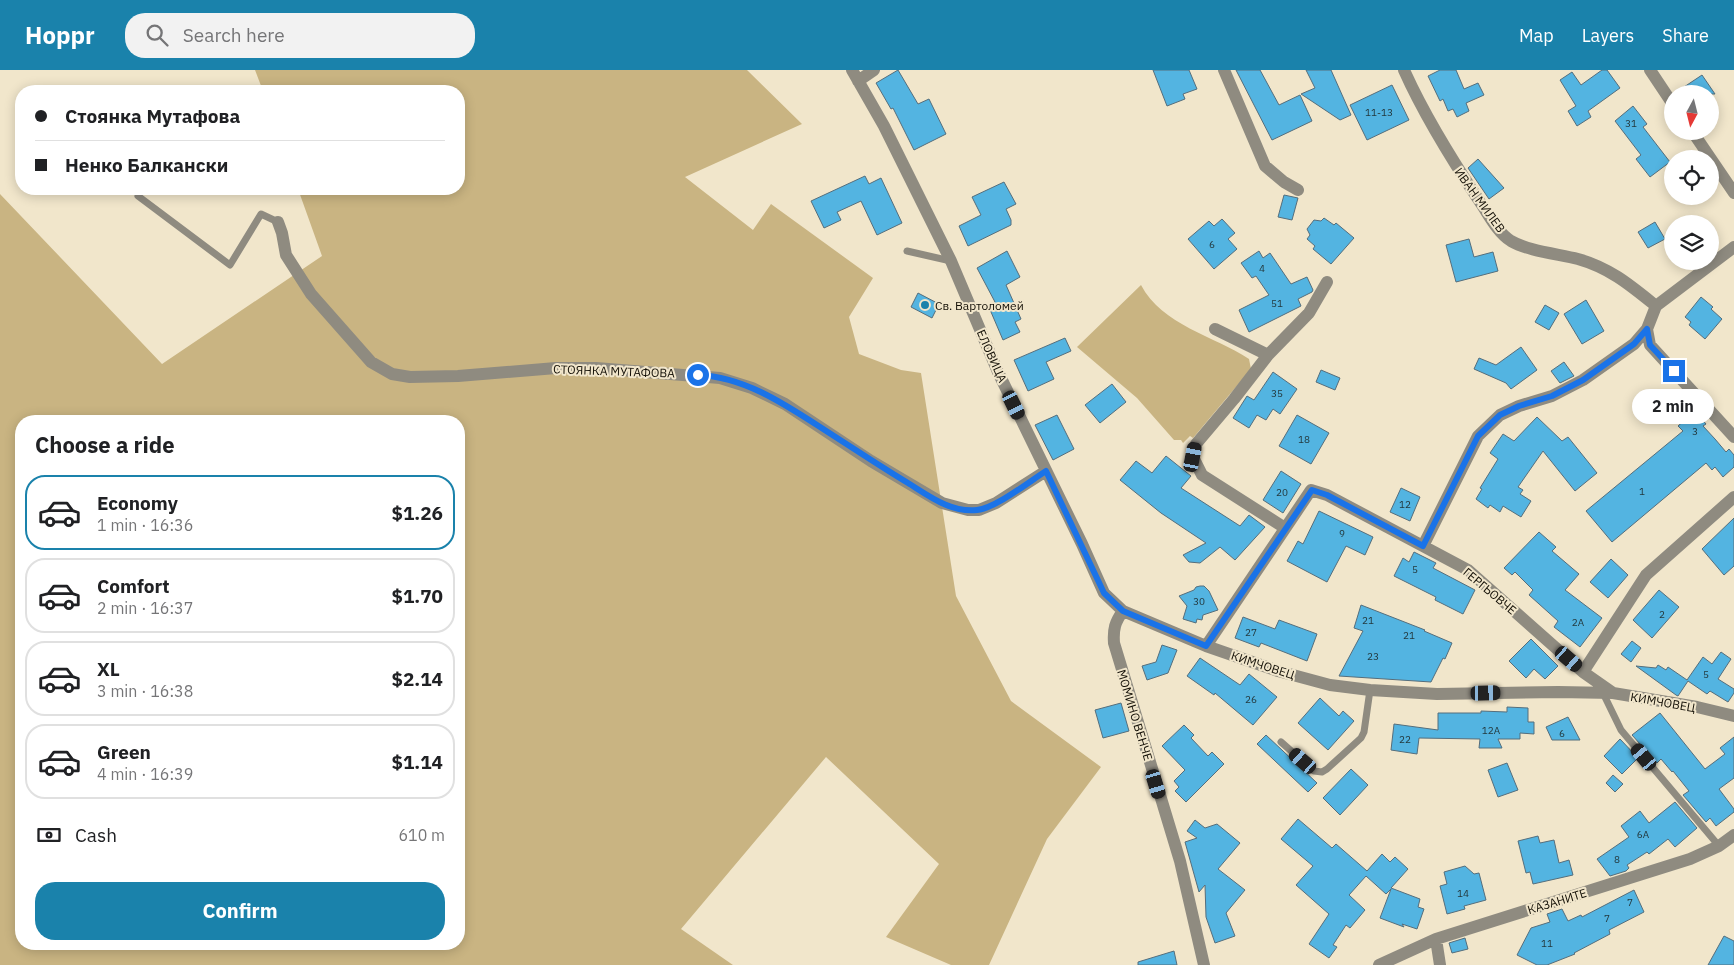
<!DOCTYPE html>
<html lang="en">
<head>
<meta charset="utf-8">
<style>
	:root { --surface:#fff; --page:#f2f2f2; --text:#202124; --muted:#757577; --line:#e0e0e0; --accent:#1a82ab }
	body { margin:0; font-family:"IBM Plex Sans",sans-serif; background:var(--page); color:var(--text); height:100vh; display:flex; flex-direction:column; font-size:19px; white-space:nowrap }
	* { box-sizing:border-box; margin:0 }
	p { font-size:16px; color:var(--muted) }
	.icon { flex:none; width:28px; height:28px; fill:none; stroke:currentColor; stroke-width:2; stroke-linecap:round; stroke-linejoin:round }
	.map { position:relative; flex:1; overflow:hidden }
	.panel { position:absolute; left:15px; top:345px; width:450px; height:535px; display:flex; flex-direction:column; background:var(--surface); border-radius:20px; box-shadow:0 2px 12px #0003 }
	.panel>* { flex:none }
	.banner { position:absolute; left:15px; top:15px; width:450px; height:110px; border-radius:20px; box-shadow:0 2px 12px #0003; display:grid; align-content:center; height:110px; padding:0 20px; background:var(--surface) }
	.needle { width:32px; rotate:187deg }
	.fabs { position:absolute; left:1664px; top:15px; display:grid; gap:10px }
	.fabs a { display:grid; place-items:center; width:55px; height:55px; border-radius:50%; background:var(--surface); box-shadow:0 2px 12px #0003; font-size:25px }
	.end { position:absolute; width:22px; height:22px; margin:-11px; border:6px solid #1a73e8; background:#fff; box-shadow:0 0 0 2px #fff }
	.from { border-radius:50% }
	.bubble { position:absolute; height:35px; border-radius:18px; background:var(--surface); box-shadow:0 2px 12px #0003; font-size:16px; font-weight:700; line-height:35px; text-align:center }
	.car { position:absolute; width:15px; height:30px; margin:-15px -8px; border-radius:6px; box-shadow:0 0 4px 1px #0007; background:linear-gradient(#222 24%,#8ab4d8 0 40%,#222 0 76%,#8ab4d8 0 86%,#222 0) }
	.banner b { display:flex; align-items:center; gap:18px; height:48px; font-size:19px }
	.banner b+b { border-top:1px solid var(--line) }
	.banner i { width:12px; height:12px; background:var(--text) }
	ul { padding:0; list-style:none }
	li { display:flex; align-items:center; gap:15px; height:75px; margin:0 10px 8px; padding:0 10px; border:2px solid var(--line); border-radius:20px }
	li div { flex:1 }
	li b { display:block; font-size:19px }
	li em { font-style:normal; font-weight:700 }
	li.active { border-color:var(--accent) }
	li>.icon { width:45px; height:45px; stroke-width:1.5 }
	h2 { padding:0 20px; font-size:22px; line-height:60px }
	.pay { display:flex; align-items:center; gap:12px; height:55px; padding:0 20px; font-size:19px }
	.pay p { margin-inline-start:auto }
	.cta { display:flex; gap:10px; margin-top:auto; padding:10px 20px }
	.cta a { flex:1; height:58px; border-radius:20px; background:var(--accent); color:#fff; font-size:20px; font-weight:700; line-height:58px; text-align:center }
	header { display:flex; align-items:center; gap:30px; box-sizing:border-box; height:70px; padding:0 25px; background:var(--accent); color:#fff }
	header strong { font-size:24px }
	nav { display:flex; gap:28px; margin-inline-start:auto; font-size:18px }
	.search { width:350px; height:45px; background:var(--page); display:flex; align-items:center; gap:12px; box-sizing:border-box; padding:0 18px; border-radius:20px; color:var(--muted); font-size:19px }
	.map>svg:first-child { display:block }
</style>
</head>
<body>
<header>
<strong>Hoppr</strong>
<div class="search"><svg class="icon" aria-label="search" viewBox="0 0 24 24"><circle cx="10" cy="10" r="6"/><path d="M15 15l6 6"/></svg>Search here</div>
<nav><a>Map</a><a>Layers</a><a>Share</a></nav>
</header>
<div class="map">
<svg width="1734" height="895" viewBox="0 0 1734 895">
	<rect width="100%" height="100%" fill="#f1e6cb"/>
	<!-- green -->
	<path fill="#c9b482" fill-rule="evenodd" d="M255,0H747L802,54L685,107L753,160L771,134L873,208L849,247L859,284L901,300L921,303L956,526L1011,631L1101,697L1047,769L989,895H951L886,867L939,794L826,687L681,859L733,895H0V124L162,294L322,186L298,119H459V21H263ZM21,351H459V874H21Z
		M1141,215C1162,255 1214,266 1249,289L1251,299L1193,368L1190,366L1183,373L1181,370H1174L1137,328L1077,277Z"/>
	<!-- building -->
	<path fill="#53b4e1" stroke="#556e7c" d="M898,0L918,34L929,29L946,64L914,80L893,38L891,39L876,13Z
		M1153,0H1189L1197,19L1183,24L1185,29L1167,36Z
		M1236,0H1260L1279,35L1300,25L1312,51L1272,70Z
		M1306,0H1331L1351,45L1340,50L1301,24L1315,18Z
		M1440,0H1456L1464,19L1478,13L1484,25L1466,33L1469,41L1457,47L1453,39L1448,41L1443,29L1440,31L1428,6Z
		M1602,0H1607L1620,18L1588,41L1591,47L1577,56L1568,41L1576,36L1560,10L1572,2L1581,15Z
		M1702,5L1715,24H1676L1675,23Z
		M1392,15L1409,50L1367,70L1350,35Z
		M1633,36L1647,54L1643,57L1670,92L1650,107L1636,89L1641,85L1615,51Z
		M1478,89L1504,118L1489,129L1468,98Z
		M865,106L869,114L881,108L902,153L877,165L861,131L837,142L841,150L824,158L811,131Z
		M1004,112L1016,134L1006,139L1011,150V155L968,176L959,156L981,145L972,127Z
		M1284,125L1298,128L1292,150L1278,147Z
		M1324,148L1334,155L1336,153L1354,168L1331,194L1313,179L1315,176L1307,169L1310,165L1307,159L1314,150L1321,151Z
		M1222,149L1235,163L1228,169L1237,179L1214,199L1188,169L1209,151L1214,156Z
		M1655,152L1665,169L1648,178L1638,162Z
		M1469,169L1474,187L1493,182L1498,201L1456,212L1446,175Z
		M1007,181L1020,207L1006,215L1021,249L1015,252L1020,262L1003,270L988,235L995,232L977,198Z
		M1259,181L1263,188L1270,183L1291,214L1307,207L1313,220L1312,222L1298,229L1301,236L1249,262L1239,240L1269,225L1256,206L1252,208L1241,193Z
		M918,223L939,234L932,248L911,237Z
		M1701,227L1713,237L1711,239L1722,249L1705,269L1689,255L1691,252L1685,247Z
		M1586,230L1604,261L1582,274L1564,244Z
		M1545,235L1559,243L1549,260L1535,252Z
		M1065,268L1071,281L1046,292L1054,309L1028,321L1014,290Z
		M1521,277L1537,300L1511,319L1506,313L1474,299L1479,288L1496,295Z
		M1564,292L1574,306L1560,313L1551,301Z
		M1321,300L1340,308L1335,320L1316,312Z
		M1273,302L1297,319L1280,344L1273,339L1266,350L1257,345L1249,358L1233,348L1247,326L1254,330Z
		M1112,314L1126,332L1100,353L1085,335Z
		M1695,341L1706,354L1703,356L1715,369L1726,382L1729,379L1734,385V397L1723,407L1715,397L1712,400L1706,393L1612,472L1586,441L1683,361L1678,356Z
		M1057,345L1074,379L1053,390L1035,355Z
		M1297,345L1329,363L1311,394L1279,376Z
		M1537,347L1562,371L1568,367L1597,403L1575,421L1543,381L1518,417L1523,420L1520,424L1531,431L1521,447L1503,436L1500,442L1490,435L1488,438L1476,429L1482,419L1480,418L1498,389L1490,383L1503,364L1514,371Z
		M1166,386L1191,406L1181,418L1240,456L1249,445L1265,457L1235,490L1220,477L1200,493L1189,492L1183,485L1206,473L1161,443L1120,410L1136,391L1152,403Z
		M1281,401L1301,414L1283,443L1263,430Z
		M1401,418L1420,427L1410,451L1390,442Z
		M1319,441L1373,467L1365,485L1346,476L1327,512L1287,491L1298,471L1303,474Z
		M1734,448V496L1724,505L1702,479Z
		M1539,462L1556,477L1552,481L1579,504L1565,520L1602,548L1580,577L1554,557L1558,551L1529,525L1533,520L1515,502L1512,505L1504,498Z
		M1414,482L1436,493L1433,498L1475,520L1463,544L1435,530L1436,527L1394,506L1403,488L1409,492Z
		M1611,489L1628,505L1608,528L1590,512Z
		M1200,516H1204L1209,521L1218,540L1203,545L1202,550L1197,549L1196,553L1183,549L1187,536L1179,526L1194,520L1196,517Z
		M1659,520L1679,537L1652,568L1633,550Z
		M1361,535L1425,560L1424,561L1452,573L1445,589L1443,588L1431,612L1339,606L1363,561L1354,558Z
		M1243,547L1275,559L1279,550L1317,564L1307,591L1261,573L1259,577L1235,568Z
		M1531,569L1558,596L1545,609L1534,599L1526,608L1509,591Z
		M1632,571L1641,578L1631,592L1621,584Z
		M1162,575L1177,580L1168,603L1147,610L1142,596L1156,592Z
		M1721,582L1731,589L1718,609L1734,619V623L1728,632L1710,621L1707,624L1688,611L1678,626L1676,625L1636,596L1656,598L1658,595L1666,600L1668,597L1687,610L1703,587L1712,594Z
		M1200,588L1240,615L1249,604L1277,627L1253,655L1215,623L1214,625L1187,606Z
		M1320,628L1339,646L1343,641L1354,651L1328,680L1298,653Z
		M1121,633L1129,661L1103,668L1095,640Z
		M1507,637L1528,638V652H1534V664L1520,663V669H1498L1502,678H1479L1480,669L1419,668L1417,684L1391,680L1394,654L1438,660V643H1481V641L1507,642Z
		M1660,643L1705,699L1725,684L1720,678L1734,667V708L1719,719L1734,739V742L1716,756L1710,748L1706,752L1683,725L1689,721L1673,701L1672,702L1661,689L1657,693L1632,665Z
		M1568,647L1580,670H1552L1546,657Z
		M1184,655L1194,665L1191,668L1208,686L1212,682L1224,694L1186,732L1175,721L1179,717L1174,711L1185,700L1162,676Z
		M1266,665L1317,713L1308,722L1257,674Z
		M1620,669L1638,688L1622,704L1604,686Z
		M1507,693L1518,720L1498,727L1488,700Z
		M1351,699L1368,715L1340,745L1323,728Z
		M1613,705L1623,714L1615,722L1606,713Z
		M1675,732L1697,758L1675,777L1668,769L1649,784L1647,782L1627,795L1629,798L1626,801L1610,806L1597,789L1629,767L1621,756L1640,741L1649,753Z
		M1298,749L1332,778L1336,774L1367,801L1382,784L1390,792L1395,787L1408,799L1391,818L1420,829L1418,837L1424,839L1417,859L1402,854L1404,857L1380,848L1391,819L1386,824L1366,806L1349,825L1365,840L1350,858L1346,855L1333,875L1337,877L1329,888L1309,874L1329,844L1296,815L1313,796L1281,769Z
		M1195,750L1205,758L1217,754L1240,773L1218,799L1245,820L1226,843L1235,866L1215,873L1206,847L1205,815L1199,822L1185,772L1197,768L1187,761Z
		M1538,766L1540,773L1554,770L1559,793L1569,790L1573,805L1533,814L1530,802L1526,803L1518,771Z
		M1465,796L1474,804L1479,803L1486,830L1464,836L1465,839L1447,844L1440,816L1447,814L1444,802Z
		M1634,820L1644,842L1609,860L1610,864L1574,883L1575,884L1547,895H1537L1517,885L1531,858L1550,852L1547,844L1562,839L1568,851L1581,845L1582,847Z
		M1724,866L1734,871V895H1708Z
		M1465,868L1468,879L1452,883L1449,873Z
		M1174,881L1177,895H1138V892Z"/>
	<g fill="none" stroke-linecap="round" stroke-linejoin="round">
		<!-- service -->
		<path stroke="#8f8b80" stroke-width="7" d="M138,126L230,195L261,144L278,152
			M907,181L951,191
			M1603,623L1621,660L1719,776
			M1281,672L1314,701L1322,702L1327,699L1361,668L1364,662L1370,620"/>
		<!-- minor -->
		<path stroke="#8f8b80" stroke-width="12" d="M852,0L884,56L951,191L998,302L1082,474L1104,523L1123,541L1206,576L1278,601L1330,615L1370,620L1437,624L1558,622L1613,623L1697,637L1734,646
			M1224,0L1265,96L1284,112L1298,120
			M1404,0C1425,47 1452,90 1480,132C1489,145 1497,162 1511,171C1528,181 1558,184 1578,189C1610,198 1630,215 1656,236
			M1650,0L1672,33
			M858,11L874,0
			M1692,61L1734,123
			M278,152L282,163L286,185L311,224L371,292L392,304L410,307L458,306L556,298H596L720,308L752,318L785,334L871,391L942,433L968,440H979L996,433L1046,401
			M1215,259L1268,285
			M1647,259L1650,275L1734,367
			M1285,458L1202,405L1193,387L1196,374L1234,329L1268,285L1309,243L1327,212
			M1423,476L1478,366L1500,345L1519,336L1552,326L1583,310L1634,274L1647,259L1656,236L1734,177
			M1123,541C1115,552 1113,559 1114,573L1180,791L1204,895
			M1206,576L1311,420L1327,425L1468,500L1583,602L1613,623
			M1583,602L1646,505L1734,427
			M1436,869L1440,895
			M1379,895L1436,869L1690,789L1719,776L1734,765"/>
	</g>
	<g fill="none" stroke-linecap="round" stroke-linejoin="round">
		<!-- route -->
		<path stroke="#1a73e8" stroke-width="6" d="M698,305C749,307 793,340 834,366C859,382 883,398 908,413C929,426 951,443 977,440C996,438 1030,411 1046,401L1104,523L1123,541L1206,576L1312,420L1327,425L1423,476L1478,366L1500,345L1519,336L1552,326L1583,310L1634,274L1647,259L1650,275L1674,301"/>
	</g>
	<!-- markers -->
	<circle fill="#1a82ab" stroke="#f1e6cb" stroke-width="2" cx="925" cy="235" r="5"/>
	<g text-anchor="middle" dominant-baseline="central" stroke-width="4" stroke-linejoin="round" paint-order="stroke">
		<!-- number labels -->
		<g font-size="10" fill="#23383d">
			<text x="1379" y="42">11-13</text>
			<text x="1631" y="53">31</text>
			<text x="1212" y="174">6</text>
			<text x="1262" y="198">4</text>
			<text x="1277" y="233">51</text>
			<text x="1277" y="323">35</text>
			<text x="1695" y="361">3</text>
			<text x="1304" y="369">18</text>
			<text x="1642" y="421">1</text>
			<text x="1282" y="422">20</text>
			<text x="1405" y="434">12</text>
			<text x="1342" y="463">9</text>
			<text x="1415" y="499">5</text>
			<text x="1199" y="531">30</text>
			<text x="1662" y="544">2</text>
			<text x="1368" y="550">21</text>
			<text x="1578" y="552">2А</text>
			<text x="1251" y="562">27</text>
			<text x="1409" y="565">21</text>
			<text x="1373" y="586">23</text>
			<text x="1706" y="604">5</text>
			<text x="1251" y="629">26</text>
			<text x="1491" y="660">12А</text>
			<text x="1562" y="663">6</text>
			<text x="1405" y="669">22</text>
			<text x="1643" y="764">6A</text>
			<text x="1617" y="789">8</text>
			<text x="1463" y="823">14</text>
			<text x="1630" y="832">7</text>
			<text x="1607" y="848">7</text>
			<text x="1547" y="873">11</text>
		</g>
		<!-- street labels -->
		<g font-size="12" fill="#130f06" stroke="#f1e6cb">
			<text transform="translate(1480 130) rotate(54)">ИВАН МИЛЕВ</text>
			<text transform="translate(992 286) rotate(66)">ЕЛОВИЦА</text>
			<text transform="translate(614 301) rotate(2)">СТОЯНКА МУТАФОВА</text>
			<text transform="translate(1490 521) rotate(40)">ГЕРГЬОВЧЕ</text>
			<text transform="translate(1263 595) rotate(18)">КИМЧОВЕЦ</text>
			<text transform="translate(1663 632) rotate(10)">КИМЧОВЕЦ</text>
			<text transform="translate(1135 645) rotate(73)">МОМИНО ВЕНЧЕ</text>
			<text transform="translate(1557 831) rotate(-17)">КАЗАНИТЕ</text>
		</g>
		<!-- poi labels -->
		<g font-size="12" fill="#130f06" stroke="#f1e6cb" text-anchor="start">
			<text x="935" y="235">Св. Вартоломей</text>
		</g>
	</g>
</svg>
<div class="fabs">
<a><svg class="needle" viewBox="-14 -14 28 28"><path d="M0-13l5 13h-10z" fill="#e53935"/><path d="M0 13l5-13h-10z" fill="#757577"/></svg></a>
<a><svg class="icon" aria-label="locate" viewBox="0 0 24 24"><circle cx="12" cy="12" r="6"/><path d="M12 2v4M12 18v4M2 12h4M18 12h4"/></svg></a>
<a><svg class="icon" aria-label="layers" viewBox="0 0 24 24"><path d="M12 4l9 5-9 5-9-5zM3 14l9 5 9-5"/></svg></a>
</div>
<i class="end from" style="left:698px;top:305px"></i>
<i class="end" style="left:1674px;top:301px"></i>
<div class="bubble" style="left:1632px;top:319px;width:82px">2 min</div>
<i class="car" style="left:1014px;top:335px;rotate:154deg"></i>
<i class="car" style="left:1193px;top:387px;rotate:11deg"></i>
<i class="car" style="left:1569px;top:589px;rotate:131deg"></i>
<i class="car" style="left:1486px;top:623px;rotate:89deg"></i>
<i class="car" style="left:1644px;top:687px;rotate:320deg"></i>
<i class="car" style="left:1303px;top:691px;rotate:311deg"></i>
<i class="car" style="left:1156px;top:714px;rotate:163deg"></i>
<div class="banner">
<b><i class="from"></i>Стоянка Мутафова</b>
<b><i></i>Ненко Балкански</b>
</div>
<section class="panel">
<h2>Choose a ride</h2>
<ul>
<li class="active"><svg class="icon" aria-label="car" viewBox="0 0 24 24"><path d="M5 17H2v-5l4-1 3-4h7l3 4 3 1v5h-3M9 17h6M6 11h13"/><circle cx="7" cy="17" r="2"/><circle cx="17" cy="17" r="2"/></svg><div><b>Economy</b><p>1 min · 16:36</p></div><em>$1.26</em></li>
<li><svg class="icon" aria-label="car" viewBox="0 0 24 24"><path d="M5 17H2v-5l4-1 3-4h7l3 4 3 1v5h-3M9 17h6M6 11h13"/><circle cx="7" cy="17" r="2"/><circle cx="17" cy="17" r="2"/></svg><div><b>Comfort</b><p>2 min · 16:37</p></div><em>$1.70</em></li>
<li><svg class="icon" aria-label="car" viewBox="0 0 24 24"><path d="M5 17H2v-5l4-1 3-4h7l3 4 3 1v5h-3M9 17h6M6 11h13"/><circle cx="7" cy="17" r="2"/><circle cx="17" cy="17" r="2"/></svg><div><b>XL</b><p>3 min · 16:38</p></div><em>$2.14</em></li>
<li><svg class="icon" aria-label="car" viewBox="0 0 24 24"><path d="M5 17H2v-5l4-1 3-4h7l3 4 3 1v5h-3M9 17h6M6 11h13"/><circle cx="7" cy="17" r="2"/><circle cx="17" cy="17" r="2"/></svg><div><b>Green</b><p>4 min · 16:39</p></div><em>$1.14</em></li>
</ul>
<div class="pay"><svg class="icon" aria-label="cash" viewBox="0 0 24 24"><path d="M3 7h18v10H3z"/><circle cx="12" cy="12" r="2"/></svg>Cash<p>610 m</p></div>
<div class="cta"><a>Confirm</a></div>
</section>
</div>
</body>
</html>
